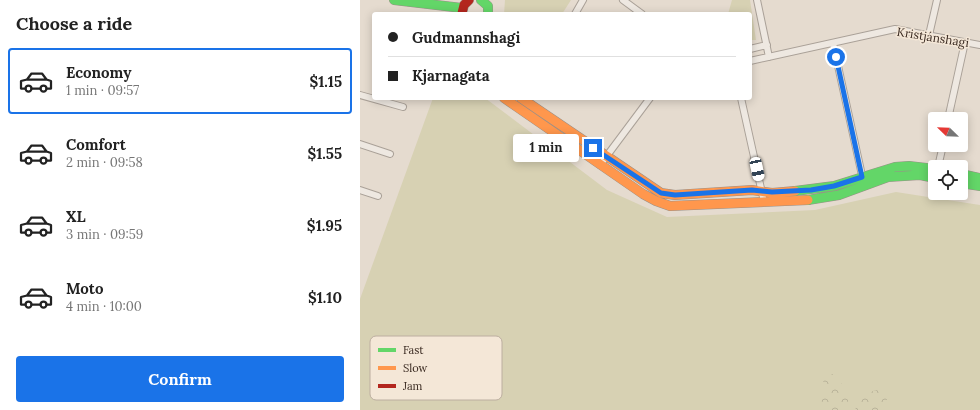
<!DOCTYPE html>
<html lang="en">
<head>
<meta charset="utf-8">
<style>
	:root { --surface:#fff; --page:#f6f6f6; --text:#222; --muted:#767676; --line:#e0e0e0; --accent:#1a73e8 }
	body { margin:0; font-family:Lora,serif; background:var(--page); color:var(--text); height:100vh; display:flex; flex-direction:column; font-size:15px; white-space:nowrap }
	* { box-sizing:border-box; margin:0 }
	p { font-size:13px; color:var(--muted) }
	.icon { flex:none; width:22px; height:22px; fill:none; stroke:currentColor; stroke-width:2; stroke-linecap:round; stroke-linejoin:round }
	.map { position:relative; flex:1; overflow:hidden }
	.panel { display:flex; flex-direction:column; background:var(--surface); width:360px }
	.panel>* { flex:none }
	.banner { position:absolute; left:12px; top:12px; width:380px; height:88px; border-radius:4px; box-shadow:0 2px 10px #0003; display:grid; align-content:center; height:88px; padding:0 16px; background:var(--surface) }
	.needle { width:26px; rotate:293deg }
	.tools { position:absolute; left:568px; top:112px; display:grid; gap:8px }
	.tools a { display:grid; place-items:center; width:40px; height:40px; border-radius:4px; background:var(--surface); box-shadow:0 2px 10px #0003; font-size:20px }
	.end { position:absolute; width:18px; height:18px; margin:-9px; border:5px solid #1a73e8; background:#fff; box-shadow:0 0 0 2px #fff }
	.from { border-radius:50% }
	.bubble { position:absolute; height:28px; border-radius:4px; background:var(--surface); box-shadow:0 2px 10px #0003; font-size:13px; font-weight:700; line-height:28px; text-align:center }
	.car { position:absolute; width:12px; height:24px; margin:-12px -6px; border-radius:5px; box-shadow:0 0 3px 1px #0007; background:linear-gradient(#fff 24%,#345 0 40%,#fff 0 76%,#345 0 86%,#fff 0) }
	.banner b { display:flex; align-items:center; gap:14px; height:38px; font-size:15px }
	.banner b+b { border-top:1px solid var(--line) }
	.banner i { width:10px; height:10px; background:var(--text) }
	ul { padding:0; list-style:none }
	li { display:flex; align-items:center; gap:12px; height:66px; margin:0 8px 6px; padding:0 8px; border:2px solid transparent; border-radius:4px }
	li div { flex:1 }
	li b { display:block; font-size:15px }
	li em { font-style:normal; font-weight:700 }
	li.on { border-color:var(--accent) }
	li>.icon { width:36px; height:36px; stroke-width:1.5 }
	h2 { padding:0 16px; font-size:18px; line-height:48px }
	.button { display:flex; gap:8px; margin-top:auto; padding:8px 16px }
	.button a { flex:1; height:46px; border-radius:4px; background:var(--accent); color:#fff; font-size:16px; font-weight:700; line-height:46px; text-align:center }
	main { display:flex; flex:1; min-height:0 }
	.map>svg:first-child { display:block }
</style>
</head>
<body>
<main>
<section class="panel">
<h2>Choose a ride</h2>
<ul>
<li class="on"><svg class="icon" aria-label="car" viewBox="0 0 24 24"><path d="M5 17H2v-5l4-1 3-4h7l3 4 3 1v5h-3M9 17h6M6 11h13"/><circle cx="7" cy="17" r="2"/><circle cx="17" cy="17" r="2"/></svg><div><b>Economy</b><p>1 min · 09:57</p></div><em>$1.15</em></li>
<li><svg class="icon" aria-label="car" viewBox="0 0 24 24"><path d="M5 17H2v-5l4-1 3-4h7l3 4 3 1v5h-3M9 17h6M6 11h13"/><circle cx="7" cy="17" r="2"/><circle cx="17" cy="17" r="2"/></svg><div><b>Comfort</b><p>2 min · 09:58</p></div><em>$1.55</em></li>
<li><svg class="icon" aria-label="car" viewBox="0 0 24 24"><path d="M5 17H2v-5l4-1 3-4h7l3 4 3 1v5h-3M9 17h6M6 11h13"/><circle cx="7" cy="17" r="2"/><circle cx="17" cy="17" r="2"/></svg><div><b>XL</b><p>3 min · 09:59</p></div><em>$1.95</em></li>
<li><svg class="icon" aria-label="car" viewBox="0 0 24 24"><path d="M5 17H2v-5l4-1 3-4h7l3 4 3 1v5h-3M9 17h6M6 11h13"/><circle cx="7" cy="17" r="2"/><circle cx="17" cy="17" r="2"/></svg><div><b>Moto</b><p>4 min · 10:00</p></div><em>$1.10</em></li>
</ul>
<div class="button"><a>Confirm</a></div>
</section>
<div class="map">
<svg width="620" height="410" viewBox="0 0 620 410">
	<defs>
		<pattern id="forest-crowns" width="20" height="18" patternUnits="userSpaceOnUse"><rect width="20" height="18" fill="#d7d1b3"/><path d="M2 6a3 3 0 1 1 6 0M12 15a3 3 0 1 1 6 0" fill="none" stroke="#b9b39a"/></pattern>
	</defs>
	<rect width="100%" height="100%" fill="#e5dbcf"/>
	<!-- green -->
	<path fill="#d7d1b3" d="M145,0H211L202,14H144Z
		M372,0H390L396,40H390V14H368Z
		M73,98H125L247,190L307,217L455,210L536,192L620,205V410H0V299Z"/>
	<!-- forest -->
	<path fill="url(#forest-crowns)" d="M464,374H476C482,385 493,397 486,410H461Z
		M522,389L528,397L523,407L524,410H495L499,398L513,391Z"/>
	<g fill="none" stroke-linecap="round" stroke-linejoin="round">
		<!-- street casing -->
		<g stroke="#aaa198" stroke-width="8">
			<path id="street" d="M263,0L282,14
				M397,0L409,57
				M215,14L223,0
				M569,35L577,0
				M473,43L503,180
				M390,49L407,45
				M390,61L535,29L620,45
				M0,95L43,107
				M381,98L404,202
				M588,119L605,42
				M0,144L30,154
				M240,165L290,98
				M578,167L583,145
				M0,190L18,196"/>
		</g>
		<!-- fast casing -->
		<g stroke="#9a9088" stroke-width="10">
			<path id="fast" d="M34,0L102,8
				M121,0L128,6V14
				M601,174L620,178
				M601,183L620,186
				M435,191L474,186L535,167L549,166L575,169
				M448,200L479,195L528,177L560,175L575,178"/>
		</g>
		<!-- slow casing -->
		<g stroke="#9a9088" stroke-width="10">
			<path id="slow" d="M144,98L283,194L296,201L310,206L448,200
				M161,98L301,193L315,195L392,190L412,193L435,191"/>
		</g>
		<!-- jam casing -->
		<g stroke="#9a9088" stroke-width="10">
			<path id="jam" d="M102,13L104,5L109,0"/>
		</g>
		<!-- street -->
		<use href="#street" stroke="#eee8e1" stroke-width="6"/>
		<!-- fast -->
		<use href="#fast" stroke="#63d668" stroke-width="9"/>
		<!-- slow -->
		<use href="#slow" stroke="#ff974d" stroke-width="9"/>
		<!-- jam -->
		<use href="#jam" stroke="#b3261e" stroke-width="9"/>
	</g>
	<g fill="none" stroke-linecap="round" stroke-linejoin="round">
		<!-- route -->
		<path stroke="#1a73e8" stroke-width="5" d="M233,148L301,193L315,195L392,190L412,192L451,190L474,186L502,177L476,57"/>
	</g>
	<g text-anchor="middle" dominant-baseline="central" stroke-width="3" stroke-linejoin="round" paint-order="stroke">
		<!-- street labels -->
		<g font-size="12" fill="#392920" stroke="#f4e7d7">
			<text transform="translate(573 37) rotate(9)">Kristjánshagi</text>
		</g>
	</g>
	<!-- legend -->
	<rect x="10" y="336" width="132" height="64" rx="6" fill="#f4e7d7" stroke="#bcaea0" stroke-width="1"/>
	<rect x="18" y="348" width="18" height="4" fill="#63d668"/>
	<rect x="18" y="366" width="18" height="4" fill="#ff974d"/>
	<rect x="18" y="384" width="18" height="4" fill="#b3261e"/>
	<g font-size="11" fill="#392920">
		<text x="43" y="354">Fast</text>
		<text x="43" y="372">Slow</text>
		<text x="43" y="390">Jam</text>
	</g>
</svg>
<div class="tools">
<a><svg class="needle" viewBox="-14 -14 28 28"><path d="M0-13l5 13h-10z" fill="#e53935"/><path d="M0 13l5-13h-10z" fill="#767676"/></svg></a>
<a><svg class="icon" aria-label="locate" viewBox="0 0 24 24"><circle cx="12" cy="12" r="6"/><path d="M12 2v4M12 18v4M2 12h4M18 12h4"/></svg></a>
</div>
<i class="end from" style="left:476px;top:57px"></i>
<i class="end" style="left:233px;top:148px"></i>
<div class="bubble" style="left:153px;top:134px;width:66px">1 min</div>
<i class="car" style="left:397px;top:169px;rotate:168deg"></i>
<div class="banner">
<b><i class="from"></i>Gudmannshagi</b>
<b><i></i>Kjarnagata</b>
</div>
</div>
</main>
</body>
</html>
